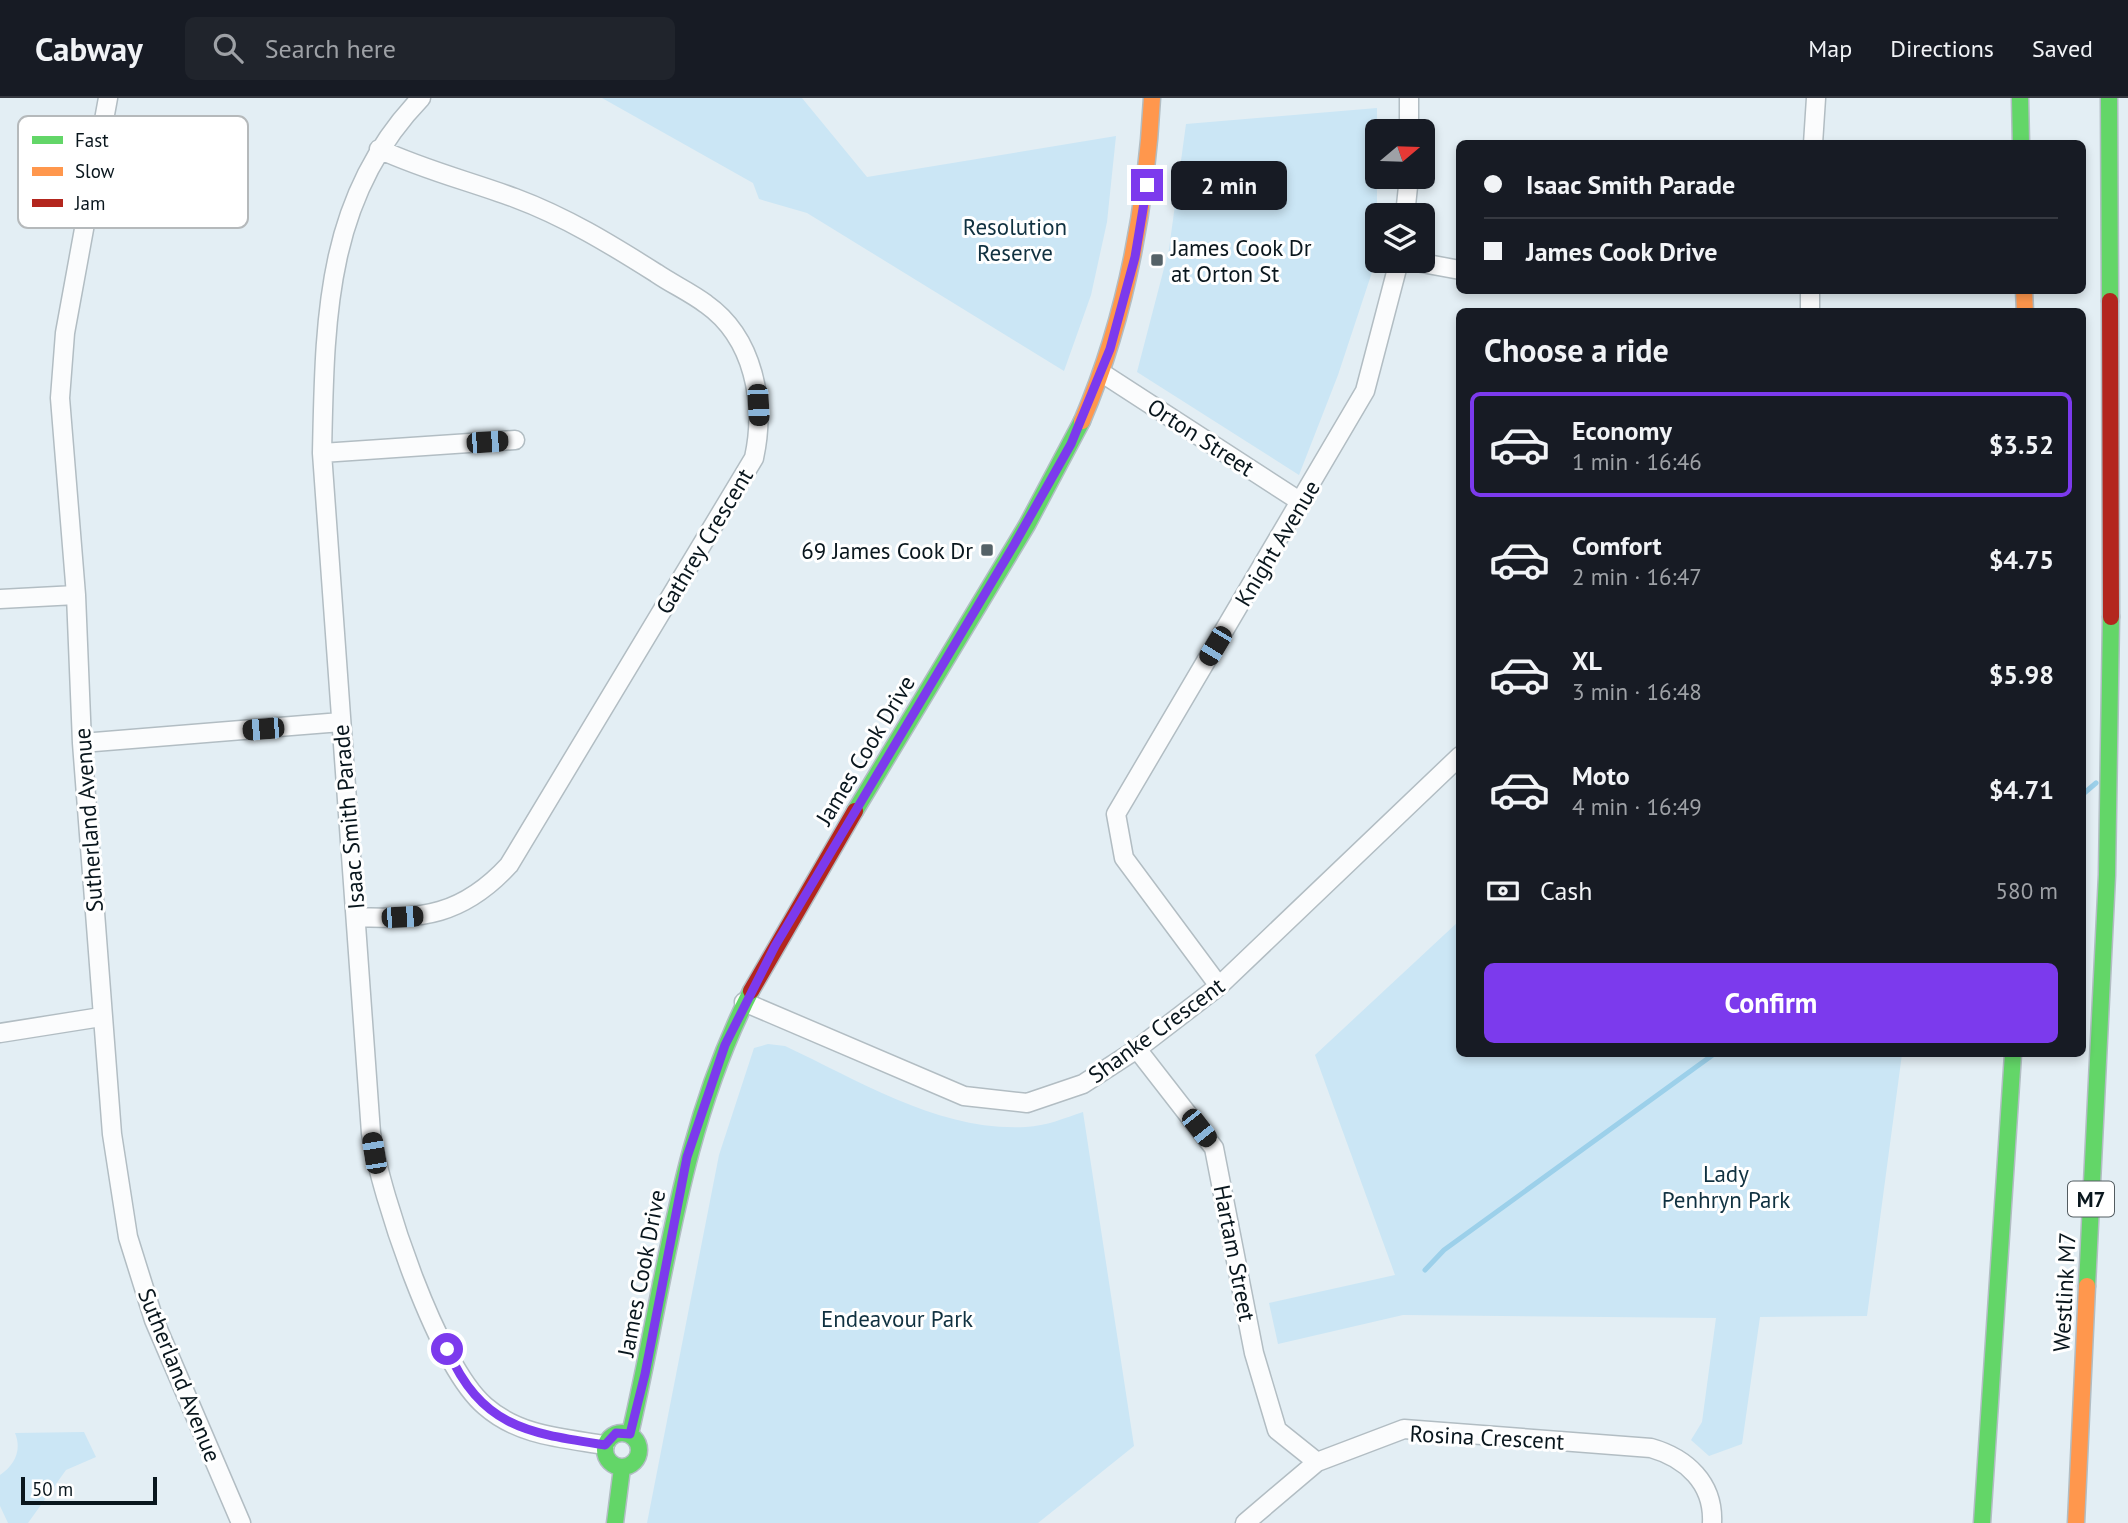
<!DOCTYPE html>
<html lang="en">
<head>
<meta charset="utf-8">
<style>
	:root { --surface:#171b24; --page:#20242c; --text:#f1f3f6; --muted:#9ea1a6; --line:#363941; --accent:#7c3aed }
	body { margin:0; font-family:"PT Sans",sans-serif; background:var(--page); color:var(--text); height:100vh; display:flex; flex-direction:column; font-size:26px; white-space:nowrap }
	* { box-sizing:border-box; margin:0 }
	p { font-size:23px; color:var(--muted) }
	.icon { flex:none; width:38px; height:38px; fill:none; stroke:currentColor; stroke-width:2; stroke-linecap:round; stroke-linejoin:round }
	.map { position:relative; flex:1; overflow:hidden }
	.sheet { position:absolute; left:1456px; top:210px; width:630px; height:749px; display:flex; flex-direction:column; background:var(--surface); border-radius:10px; box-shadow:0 4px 10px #0003 }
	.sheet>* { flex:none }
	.banner { position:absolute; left:1456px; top:42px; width:630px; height:154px; border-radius:10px; box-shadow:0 4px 10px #0003; display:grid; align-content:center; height:154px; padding:0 28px; background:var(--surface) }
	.needle { width:46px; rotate:71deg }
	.tools { position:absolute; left:1365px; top:21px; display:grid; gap:14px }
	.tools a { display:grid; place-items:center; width:70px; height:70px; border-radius:10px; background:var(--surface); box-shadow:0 4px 10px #0003; font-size:35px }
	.scale { position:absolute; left:21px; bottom:18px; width:136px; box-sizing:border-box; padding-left:7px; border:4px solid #09161d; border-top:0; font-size:19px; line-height:24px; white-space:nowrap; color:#09161d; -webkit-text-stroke:5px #fff; paint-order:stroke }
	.end { position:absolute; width:32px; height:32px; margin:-16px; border:9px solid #7c3aed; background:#fff; box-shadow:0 0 0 4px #fff }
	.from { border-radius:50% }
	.bubble { position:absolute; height:49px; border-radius:10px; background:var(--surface); box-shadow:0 4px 10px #0003; font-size:23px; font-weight:700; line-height:49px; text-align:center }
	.car { position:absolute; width:21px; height:42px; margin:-21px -10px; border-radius:9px; box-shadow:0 0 5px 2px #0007; background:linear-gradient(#222 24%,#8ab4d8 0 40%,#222 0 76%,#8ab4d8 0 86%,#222 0) }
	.banner b { display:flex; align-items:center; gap:24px; height:66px; font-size:26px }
	.banner b+b { border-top:2px solid var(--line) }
	.banner i { width:18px; height:18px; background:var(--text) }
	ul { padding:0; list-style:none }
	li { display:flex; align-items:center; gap:21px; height:105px; margin:0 14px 10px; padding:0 14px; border:4px solid transparent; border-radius:10px }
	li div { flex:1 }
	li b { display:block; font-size:26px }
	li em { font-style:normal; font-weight:700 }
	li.current { border-color:var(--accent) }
	li>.icon { width:63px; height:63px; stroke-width:1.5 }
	h2 { padding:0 28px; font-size:32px; line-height:84px }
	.pay { display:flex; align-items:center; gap:18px; height:77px; padding:0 28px; font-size:26px }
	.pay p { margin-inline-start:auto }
	.button { display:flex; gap:14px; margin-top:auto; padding:14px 28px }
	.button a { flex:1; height:80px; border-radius:10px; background:var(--accent); color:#fff; font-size:28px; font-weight:700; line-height:80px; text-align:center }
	header { display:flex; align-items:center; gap:42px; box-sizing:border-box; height:98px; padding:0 35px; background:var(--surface); border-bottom:2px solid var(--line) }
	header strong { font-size:33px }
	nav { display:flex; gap:38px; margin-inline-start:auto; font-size:24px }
	.search { width:490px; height:63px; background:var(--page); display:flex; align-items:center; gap:18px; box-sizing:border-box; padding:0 24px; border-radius:10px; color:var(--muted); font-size:26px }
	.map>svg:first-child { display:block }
</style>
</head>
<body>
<header>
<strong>Cabway</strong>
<div class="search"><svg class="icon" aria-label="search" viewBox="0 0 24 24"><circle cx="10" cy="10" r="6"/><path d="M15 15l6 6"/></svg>Search here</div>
<nav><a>Map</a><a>Directions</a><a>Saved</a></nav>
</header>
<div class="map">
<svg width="2128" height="1425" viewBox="0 0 2128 1425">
	<rect width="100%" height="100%" fill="#e3eef4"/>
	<!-- green -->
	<path fill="#cbe6f5" d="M602,0H802L867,79L1116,38L1107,124L1091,197L1064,273L807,115L759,101L753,85Z
		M1377,10V159L1338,277L1299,377L1137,274L1169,151L1186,26Z
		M1459,823L1460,956H1902L1867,1218L1760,1219L1742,1346L1709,1358L1691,1342L1702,1324L1716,1220L1403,1217L1278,1246L1269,1205L1395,1177L1315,957Z
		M768,946L785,948C860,983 941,1034 1026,1029C1046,1028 1065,1020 1083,1014L1134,1348L1038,1425H647L719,1057L754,950Z
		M84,1334L96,1359L66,1372L28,1425H8L0,1408V1377C15,1367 22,1352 15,1335Z"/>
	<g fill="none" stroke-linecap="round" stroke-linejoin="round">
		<!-- stream -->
		<path stroke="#9cd0ea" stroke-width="5" d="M2082,697L2096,685
			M1425,1172L1444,1152L1714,956"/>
		<!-- street casing -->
		<g stroke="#b2bdc3" stroke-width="21">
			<path id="street" d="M108,0L65,235L60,300L76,497L82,645L112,1036L128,1139L154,1222L241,1425
				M421,0C324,100 325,224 322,355L371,1035C381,1099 437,1267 485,1308C519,1338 563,1340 605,1347
				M1409,33V0
				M1813,46L1816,0
				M1405,117L1409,79
				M1411,163L1460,172
				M1810,214V192
				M1102,275L1301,404
				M322,355L515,342
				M0,501L76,497
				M82,645L341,624
				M356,819C422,822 463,817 509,767L754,360C766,305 754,240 706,206C690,194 672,186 656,175C610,146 566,119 515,100C469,83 424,72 379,51
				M1219,888L1124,760L1116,716L1365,293L1399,163
				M744,904L964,998L1027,1005L1083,986L1137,951L1219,888L1460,658
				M0,935L101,919
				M1137,951L1214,1050L1254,1255L1277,1332L1317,1364
				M1245,1425L1317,1364L1404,1331L1651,1350C1686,1360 1714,1385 1712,1425"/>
		</g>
		<!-- fast casing -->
		<g stroke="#b2bdc3" stroke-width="19">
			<path id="fast" d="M2020,0L2021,46
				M2109,0L2110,203
				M855,713L1027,427L1082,323
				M2087,1188L2107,777L2111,519
				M605 1352a17 17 0 1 1 34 0a17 17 0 1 1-34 0Z
				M630,1336C666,1183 678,1037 751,893
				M615,1425L622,1370
				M1982,1425L2013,956"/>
		</g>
		<!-- slow casing -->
		<g stroke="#b2bdc3" stroke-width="19">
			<path id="slow" d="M2024,192L2025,214
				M1082,323C1126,220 1146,112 1152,0
				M2076,1425L2087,1188"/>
		</g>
		<!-- jam casing -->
		<g stroke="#b2bdc3" stroke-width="19">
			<path id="jam" d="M2110,203L2111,519
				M751,893L855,713"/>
		</g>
		<!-- street -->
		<use href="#street" stroke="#fbfcfd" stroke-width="18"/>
		<!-- fast -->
		<use href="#fast" stroke="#63d668" stroke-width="16"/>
		<!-- slow -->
		<use href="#slow" stroke="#ff974d" stroke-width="16"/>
		<!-- jam -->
		<use href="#jam" stroke="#b3261e" stroke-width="16"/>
	</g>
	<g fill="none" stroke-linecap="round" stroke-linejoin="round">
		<!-- route -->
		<path stroke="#7c3aed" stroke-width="9" d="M447,1251C482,1330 528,1335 605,1347L616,1335L630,1336L645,1276L687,1059L725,947L775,848L1014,447L1071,346L1110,251L1135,159L1147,87"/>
	</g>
	<!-- markers -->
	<g fill="#556268" stroke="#fff" stroke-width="2.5">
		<rect x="1150" y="155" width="14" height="14" rx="3.5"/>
		<rect x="980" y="445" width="14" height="14" rx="3.5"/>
	</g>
	<g text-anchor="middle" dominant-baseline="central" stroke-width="6" stroke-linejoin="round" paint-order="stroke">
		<!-- shield labels -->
		<rect fill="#fff" stroke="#535c61" stroke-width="2" x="2068" y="1083.5" width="46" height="35" rx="5"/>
		<g font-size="21" font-weight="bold" fill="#09161d">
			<text x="2091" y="1101">M7</text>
		</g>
		<!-- park labels -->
		<g font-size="23" fill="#103140" stroke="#fff">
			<text x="1015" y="128">Resolution<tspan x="1015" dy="26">Reserve</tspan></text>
			<text x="1726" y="1075">Lady<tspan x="1726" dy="26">Penhryn Park</tspan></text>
			<text x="897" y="1220">Endeavour Park</text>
		</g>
		<!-- poi labels -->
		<g font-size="23" fill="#09161d" stroke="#fff" text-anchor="start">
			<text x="1171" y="149">James Cook Dr<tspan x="1171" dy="26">at Orton St</tspan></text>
			<text x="973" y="452" text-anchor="end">69 James Cook Dr</text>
		</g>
		<!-- street labels -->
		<g font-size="23" fill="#09161d" stroke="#fff">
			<text transform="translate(1201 339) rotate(33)">Orton Street</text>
			<text transform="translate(704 443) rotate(-59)">Gathrey Crescent</text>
			<text transform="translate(1277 445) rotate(-59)">Knight Avenue</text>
			<text transform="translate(865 652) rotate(-59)">James Cook Drive</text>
			<text transform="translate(348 719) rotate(-95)">Isaac Smith Parade</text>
			<text transform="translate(88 722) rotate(-94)">Sutherland Avenue</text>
			<text transform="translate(1156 932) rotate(-36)">Shanke Crescent</text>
			<text transform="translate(1235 1155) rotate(79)">Hartam Street</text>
			<text transform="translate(641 1175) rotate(-79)">James Cook Drive</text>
			<text transform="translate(2064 1194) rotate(-87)">Westlink M7</text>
			<text transform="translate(180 1277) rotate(68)">Sutherland Avenue</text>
			<text transform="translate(1487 1339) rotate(3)">Rosina Crescent</text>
		</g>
	</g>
	<!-- legend -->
	<rect x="18" y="18" width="230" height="112" rx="10" fill="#fff" stroke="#b5b9bb" stroke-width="2"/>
	<rect x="32" y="38" width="31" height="8" fill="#63d668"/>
	<rect x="32" y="69" width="31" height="9" fill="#ff974d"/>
	<rect x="32" y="101" width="31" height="8" fill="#b3261e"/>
	<g font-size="19" fill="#09161d">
		<text x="75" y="49">Fast</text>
		<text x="75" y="80">Slow</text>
		<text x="75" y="112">Jam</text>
	</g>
</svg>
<div class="tools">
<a><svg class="needle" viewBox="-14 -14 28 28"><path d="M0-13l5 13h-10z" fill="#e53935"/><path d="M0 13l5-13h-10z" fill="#9ea1a6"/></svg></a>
<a><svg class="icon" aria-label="layers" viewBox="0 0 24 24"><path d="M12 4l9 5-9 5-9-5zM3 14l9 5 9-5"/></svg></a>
</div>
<div class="scale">50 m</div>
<i class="end from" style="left:447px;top:1251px"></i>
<i class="end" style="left:1147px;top:87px"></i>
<div class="bubble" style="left:1171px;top:63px;width:116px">2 min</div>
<i class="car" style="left:758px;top:307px;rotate:177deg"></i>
<i class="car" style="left:487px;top:344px;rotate:86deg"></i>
<i class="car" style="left:1215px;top:548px;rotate:211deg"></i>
<i class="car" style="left:263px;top:631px;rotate:265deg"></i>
<i class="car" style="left:402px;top:819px;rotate:87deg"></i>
<i class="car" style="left:1199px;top:1030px;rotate:142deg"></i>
<i class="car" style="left:374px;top:1055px;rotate:351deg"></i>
<div class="banner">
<b><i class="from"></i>Isaac Smith Parade</b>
<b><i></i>James Cook Drive</b>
</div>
<section class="sheet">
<h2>Choose a ride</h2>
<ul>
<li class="current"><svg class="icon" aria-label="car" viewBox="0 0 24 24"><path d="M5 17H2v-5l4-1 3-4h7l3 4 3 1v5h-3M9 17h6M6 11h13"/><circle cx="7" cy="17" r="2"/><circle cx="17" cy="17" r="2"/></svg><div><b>Economy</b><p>1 min · 16:46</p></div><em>$3.52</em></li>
<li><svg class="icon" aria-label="car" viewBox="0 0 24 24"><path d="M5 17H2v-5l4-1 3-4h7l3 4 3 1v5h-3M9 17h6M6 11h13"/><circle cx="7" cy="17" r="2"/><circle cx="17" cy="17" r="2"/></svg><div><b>Comfort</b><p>2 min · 16:47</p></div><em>$4.75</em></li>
<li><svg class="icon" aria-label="car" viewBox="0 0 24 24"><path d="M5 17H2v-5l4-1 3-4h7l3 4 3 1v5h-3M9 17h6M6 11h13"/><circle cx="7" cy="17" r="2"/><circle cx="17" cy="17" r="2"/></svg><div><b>XL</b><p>3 min · 16:48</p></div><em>$5.98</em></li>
<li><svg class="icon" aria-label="car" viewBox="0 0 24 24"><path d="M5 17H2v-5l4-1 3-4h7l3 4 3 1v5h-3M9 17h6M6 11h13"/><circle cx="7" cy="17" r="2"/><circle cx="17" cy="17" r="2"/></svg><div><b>Moto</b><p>4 min · 16:49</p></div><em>$4.71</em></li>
</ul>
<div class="pay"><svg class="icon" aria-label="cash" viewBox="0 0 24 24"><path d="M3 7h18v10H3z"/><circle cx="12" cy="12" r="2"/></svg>Cash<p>580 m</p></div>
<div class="button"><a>Confirm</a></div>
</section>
</div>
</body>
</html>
